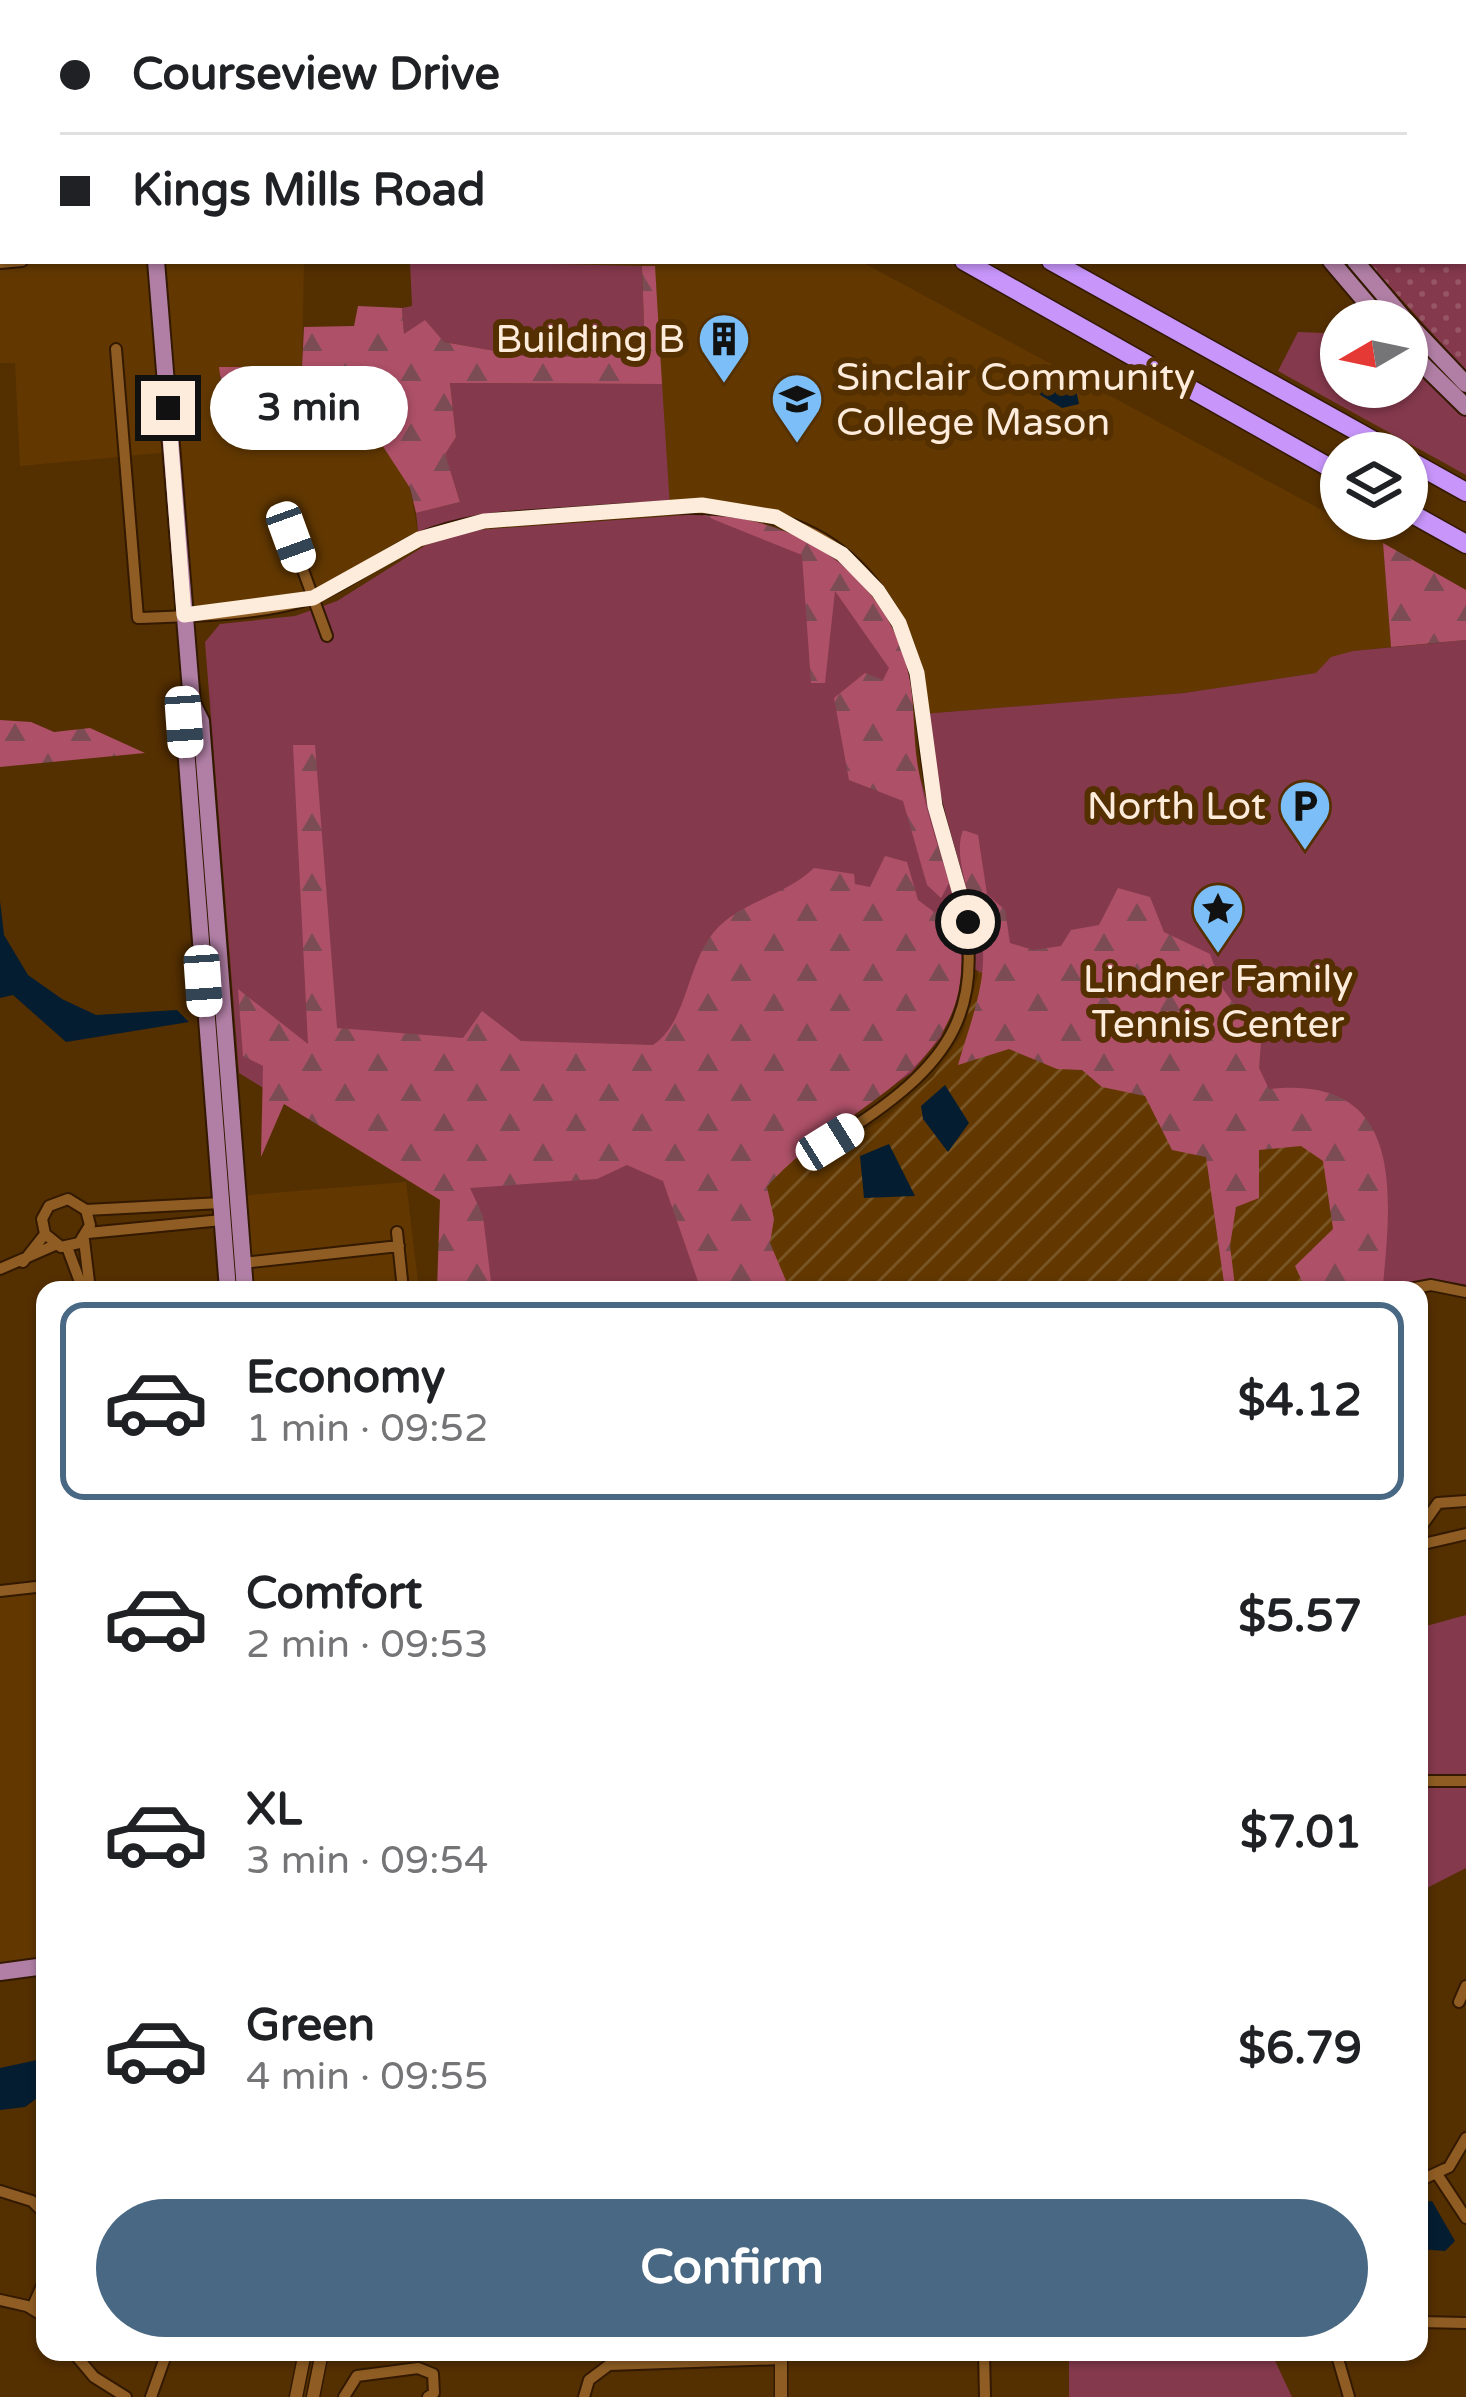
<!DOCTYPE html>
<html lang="en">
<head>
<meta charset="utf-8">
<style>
	:root { --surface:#fff; --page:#f2f2f2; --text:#202124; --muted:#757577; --line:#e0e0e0; --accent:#496883 }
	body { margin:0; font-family:"Varela Round",sans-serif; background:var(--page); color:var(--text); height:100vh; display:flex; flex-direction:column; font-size:45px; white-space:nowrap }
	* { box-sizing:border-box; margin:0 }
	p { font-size:39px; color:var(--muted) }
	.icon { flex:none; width:66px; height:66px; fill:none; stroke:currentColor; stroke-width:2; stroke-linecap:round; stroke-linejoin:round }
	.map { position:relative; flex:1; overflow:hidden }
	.side { position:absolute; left:36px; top:1281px; width:1392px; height:1080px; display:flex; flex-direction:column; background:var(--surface); border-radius:24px; box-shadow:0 3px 9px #0004 }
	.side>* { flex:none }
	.guide { position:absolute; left:0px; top:0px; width:1467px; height:264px; box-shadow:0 3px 9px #0004; display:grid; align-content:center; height:264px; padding:0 60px; background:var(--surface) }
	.needle { width:78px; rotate:261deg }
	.fabs { position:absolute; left:1320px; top:300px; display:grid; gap:24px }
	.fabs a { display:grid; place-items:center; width:108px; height:108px; border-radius:50%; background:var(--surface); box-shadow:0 3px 9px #0004; font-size:60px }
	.end { position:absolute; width:54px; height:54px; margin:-27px; border:15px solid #fdecdb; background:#111; box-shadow:0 0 0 6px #111 }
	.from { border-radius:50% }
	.bubble { position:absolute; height:84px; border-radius:42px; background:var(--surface); box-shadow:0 3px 9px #0004; font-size:39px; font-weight:700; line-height:84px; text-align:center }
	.car { position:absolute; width:36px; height:72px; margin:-36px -18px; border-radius:15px; box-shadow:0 0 9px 3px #0007; background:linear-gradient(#fff 24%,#345 0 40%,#fff 0 76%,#345 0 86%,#fff 0) }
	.guide b { display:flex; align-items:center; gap:42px; height:114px; font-size:45px }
	.guide b+b { border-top:3px solid var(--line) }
	.guide i { width:30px; height:30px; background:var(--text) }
	ul { padding:21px 0 0; list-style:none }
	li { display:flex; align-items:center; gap:36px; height:198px; margin:0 24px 18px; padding:0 36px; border:6px solid transparent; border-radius:24px }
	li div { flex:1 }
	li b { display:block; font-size:45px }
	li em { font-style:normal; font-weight:700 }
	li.selected { border-color:var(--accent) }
	li>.icon { width:108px; height:108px; stroke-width:1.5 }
	.cta { display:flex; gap:24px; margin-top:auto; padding:24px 60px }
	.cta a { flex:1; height:138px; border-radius:72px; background:var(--accent); color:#fff; font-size:48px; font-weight:700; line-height:138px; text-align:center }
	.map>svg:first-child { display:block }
</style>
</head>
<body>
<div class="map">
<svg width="1466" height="2397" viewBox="0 0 1466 2397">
	<defs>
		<pattern id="industrial-furrows" width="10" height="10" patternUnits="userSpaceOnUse" patternTransform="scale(3)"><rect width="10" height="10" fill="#623800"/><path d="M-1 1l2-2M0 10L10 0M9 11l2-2" fill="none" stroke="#795525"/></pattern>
		<pattern id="forest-firs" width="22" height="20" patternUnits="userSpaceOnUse" patternTransform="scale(3)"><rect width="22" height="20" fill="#ad5068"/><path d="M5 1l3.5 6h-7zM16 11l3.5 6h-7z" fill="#7c4c55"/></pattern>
		<pattern id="park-dots" width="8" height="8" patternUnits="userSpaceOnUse" patternTransform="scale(3)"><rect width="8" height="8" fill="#85394d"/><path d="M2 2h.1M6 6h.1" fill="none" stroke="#975666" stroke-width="1.8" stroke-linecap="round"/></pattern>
	</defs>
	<rect width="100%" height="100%" fill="#542f00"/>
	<!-- built -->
	<path fill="#623800" d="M304,261L302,367H220V382L367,380L382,445L410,488L419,539L295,603L184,615L171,452L20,466L15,363H0V263Z
		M531,261H860L1383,543L1391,647L1353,651L1316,673L1184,693L922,714L899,623L842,554L776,517L670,507Z
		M406,1182L419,1290H245L237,1196Z
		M45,1586V1966L0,1972V1591Z"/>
	<!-- industrial -->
	<path fill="url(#industrial-furrows)" d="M979,971L1343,1147L1363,1290H778L742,1189L794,1155L805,1165L883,1120L933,1077L963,1033Z"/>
	<!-- grass -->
	<path fill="#85394d" d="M410,261L642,266L645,353L535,358L404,335L402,308L412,306Z
		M1363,307L1375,321H1341V387H1407V359L1466,415V475L1278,371L1298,332L1325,333Z
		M450,383L662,384L670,507L485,521L419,539L416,513L460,502L444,453L456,437Z
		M700,514L803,536L852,571L890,626L907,663L917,766L960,921L963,956L956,998L941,1037L911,1073L742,1189L778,1290H454L443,1198L239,1073L205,642L220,624L295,616L337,601L426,545L476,530Z
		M1466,640V1292L1363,1290L1343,1147L970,967V944L935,806L922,714L1184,693L1316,673L1331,657L1353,651Z
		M1466,1615V1868L1419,1892V1628Z
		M1069,2352H1271L1292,2397H1069Z"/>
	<!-- forest -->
	<path fill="url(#forest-firs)" d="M642,266H655L662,384L450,383L456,437L445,454L460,502L416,513L410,488L382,445L366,380L221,382L219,367H302L304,327L354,326L358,306L402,308L404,334L425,320L444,342L535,358L645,353Z
		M700,514C793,516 882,572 907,666C916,700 912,734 918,767C924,806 938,845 949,883L941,898L927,885L903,801L849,780L834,698L865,673L883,680L889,668L835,591L825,683H811L802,555Z
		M1383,543L1466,590V640L1391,647Z
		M0,720L31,722L54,732L90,728L145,753L0,767Z
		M293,745H315L337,1028L463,1038L482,1011L521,1041L653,1045C691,1020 686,952 724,922C751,899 787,894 814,868L854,874L855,884L870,887L885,856L907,862L918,900L958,930C985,1072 839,1103 767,1187L774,1219L770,1243L790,1290H701L663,1181L627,1165L597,1179L470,1188L483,1216L492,1290H437L440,1200L284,1104L261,1157L263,1066L243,1056L238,989L308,1044Z
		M963,830L978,835L987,894L1005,910L1010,943L1033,950L1061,946L1071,930L1099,925L1118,888L1150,897L1164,932L1210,954L1223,989L1261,1042L1259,1068L1269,1089C1404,1074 1392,1191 1383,1284L1306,1290L1295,1266L1333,1229L1323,1161L1301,1146L1259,1150V1198L1236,1207L1230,1246L1235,1286L1244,1290H1225L1206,1157L1172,1150L1145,1096L1102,1087L1082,1070L1057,1069L1009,1049L958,1065C968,1029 985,989 983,951C981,913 950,864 963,830Z"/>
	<!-- park -->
	<path fill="url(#park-dots)" d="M1466,5V371L1367,261H1464Z
		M296,381L367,385L369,412L298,417Z"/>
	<!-- water -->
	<path fill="#051d31" d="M1036,368L1076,389L1079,404L1062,408L1024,385L1020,370Z
		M0,901L4,935L28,975L62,999L96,1015L177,1010L189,1022L66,1042L13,995L0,998Z
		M945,1085L969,1123L948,1152L923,1119L921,1106Z
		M889,1144L915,1196L864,1198L860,1156Z
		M37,2060L45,2073L44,2093L25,2107L0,2110V2068Z
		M1432,2201L1455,2241L1445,2251L1419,2249V2203Z"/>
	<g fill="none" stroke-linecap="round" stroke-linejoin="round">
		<!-- minor casing -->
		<g stroke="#331900" stroke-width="14">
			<path id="minor" d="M0,263L22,261
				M116,349L138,618C190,616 250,616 300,602C350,587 388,548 437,532C482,516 533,517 580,513C705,504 831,491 898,623C923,670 920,721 929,772C934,802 943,831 951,860C996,1010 955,1064 830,1142
				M291,537L327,636
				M86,1210L221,1203
				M397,1232L403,1290
				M88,1233L222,1220
				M84,1240L90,1290
				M67,1247L83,1290
				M23,1262L45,1234L42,1219L49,1206L68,1199L86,1210L90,1225L79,1243L61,1247L45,1234
				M242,1263L399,1246
				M0,1269L55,1245
				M1404,1290L1431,1285L1466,1292
				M1419,1530L1438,1503L1466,1501
				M1419,1545L1466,1534
				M0,1591L45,1586
				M1419,1781H1466
				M1459,2002L1466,1986
				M1437,2174L1466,2218
				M1419,2181L1449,2167L1466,2138
				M0,2191L32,2201L45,2214
				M0,2300L27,2306L45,2317
				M32,2308L45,2279
				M1419,2322L1466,2323
				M73,2352L94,2377L126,2397
				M984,2352L985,2397
				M1336,2352L1349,2397
				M151,2397L167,2352
				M344,2397L357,2376L418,2368L433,2374L434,2393L428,2397
				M584,2397L589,2380L609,2365L781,2359"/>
		</g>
		<!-- tertiary casing -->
		<g stroke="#331900" stroke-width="15">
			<path id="tertiary" d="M781,2352V2397
				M296,2397L305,2352
				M313,2397L322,2352"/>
		</g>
		<!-- primary casing -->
		<g stroke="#331900" stroke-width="20">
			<path id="primary" d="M127,0L128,3
				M1122,0L1125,3
				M156,261L192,703L201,721L245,1290
				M1331,261L1382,321
				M1355,261L1406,321
				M1407,322L1466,384
				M1407,349L1466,407
				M192,703L184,722L228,1290
				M0,1972L45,1966"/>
		</g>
		<!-- motorway casing -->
		<g stroke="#331900" stroke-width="21">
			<path id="motorway" d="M443,0L451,3
				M494,0L499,3
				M583,0L589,3
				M964,261L1341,474
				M1051,261L1396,453
				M1407,459L1466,492
				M1407,511L1466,544"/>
		</g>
		<!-- minor -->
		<use href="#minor" stroke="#8f5d23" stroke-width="10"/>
		<!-- tertiary -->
		<use href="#tertiary" stroke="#8f5d23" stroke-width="12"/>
		<!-- primary -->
		<use href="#primary" stroke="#b17fa5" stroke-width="16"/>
		<!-- motorway -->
		<use href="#motorway" stroke="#c896fb" stroke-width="18"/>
	</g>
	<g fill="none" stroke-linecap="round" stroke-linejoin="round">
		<!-- route -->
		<path stroke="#fdecdb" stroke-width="15" d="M168,408L184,615L313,598L419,539L484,521L702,505L776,517L842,554L878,591L899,623L917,673L935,806L968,922"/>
	</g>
	<!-- icons -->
	<defs>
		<g id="building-pin" transform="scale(2.7)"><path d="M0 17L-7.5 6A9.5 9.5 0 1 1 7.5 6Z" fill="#7bbef8" stroke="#542f00"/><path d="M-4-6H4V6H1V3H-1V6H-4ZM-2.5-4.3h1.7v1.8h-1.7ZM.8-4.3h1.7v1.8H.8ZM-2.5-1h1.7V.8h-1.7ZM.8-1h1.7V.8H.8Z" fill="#111"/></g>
		<g id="university-pin" transform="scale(2.7)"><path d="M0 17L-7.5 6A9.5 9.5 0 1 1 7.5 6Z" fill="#7bbef8" stroke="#542f00"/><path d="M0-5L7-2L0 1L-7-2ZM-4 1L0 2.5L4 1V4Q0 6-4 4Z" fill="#111"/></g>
		<g id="parking-pin" transform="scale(2.7)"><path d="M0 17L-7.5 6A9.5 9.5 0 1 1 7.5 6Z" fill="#7bbef8" stroke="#542f00"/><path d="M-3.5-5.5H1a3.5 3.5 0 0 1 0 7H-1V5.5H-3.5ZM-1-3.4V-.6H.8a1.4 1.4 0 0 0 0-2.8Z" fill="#111"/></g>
		<g id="sight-pin" transform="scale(2.7)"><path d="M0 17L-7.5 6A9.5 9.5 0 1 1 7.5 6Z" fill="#7bbef8" stroke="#542f00"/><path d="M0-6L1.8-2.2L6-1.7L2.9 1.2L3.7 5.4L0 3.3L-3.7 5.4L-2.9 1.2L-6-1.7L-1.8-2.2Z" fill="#111"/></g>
	</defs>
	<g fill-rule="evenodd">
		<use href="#building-pin" x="724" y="339"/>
		<use href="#university-pin" x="797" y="399"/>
		<use href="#parking-pin" x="1305" y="806"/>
		<use href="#sight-pin" x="1218" y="909"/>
	</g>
	<g text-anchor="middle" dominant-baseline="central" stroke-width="12" stroke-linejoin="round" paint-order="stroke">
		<!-- poi labels -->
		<g font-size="39" fill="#fdecdb" stroke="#542f00" text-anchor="end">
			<text x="685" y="339">Building B</text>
			<text x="836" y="377" text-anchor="start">Sinclair Community<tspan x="836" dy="45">College Mason</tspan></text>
			<text x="1266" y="806">North Lot</text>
			<text x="1218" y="979" text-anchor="middle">Lindner Family<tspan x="1218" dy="45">Tennis Center</tspan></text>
		</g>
	</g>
</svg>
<div class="fabs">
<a><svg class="needle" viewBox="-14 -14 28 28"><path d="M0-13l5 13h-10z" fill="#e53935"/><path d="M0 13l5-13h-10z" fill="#757577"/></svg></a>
<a><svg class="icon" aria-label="layers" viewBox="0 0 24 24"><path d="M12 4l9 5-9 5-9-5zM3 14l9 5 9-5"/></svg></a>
</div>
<i class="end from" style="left:968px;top:922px"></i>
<i class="end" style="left:168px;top:408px"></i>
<div class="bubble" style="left:210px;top:366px;width:198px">3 min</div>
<i class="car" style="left:291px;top:537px;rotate:160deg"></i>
<i class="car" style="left:184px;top:722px;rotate:176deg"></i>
<i class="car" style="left:203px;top:981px;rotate:176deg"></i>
<i class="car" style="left:830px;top:1142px;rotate:58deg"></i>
<div class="guide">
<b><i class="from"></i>Courseview Drive</b>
<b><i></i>Kings Mills Road</b>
</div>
<section class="side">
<ul>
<li class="selected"><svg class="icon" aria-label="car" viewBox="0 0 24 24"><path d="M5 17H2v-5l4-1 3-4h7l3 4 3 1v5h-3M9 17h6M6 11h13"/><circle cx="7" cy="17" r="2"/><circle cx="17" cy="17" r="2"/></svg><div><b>Economy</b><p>1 min · 09:52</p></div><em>$4.12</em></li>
<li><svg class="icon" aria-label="car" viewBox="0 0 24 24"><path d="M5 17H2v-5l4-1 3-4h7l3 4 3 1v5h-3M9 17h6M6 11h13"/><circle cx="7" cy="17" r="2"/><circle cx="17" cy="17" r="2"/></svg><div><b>Comfort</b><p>2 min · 09:53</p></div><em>$5.57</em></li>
<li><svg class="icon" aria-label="car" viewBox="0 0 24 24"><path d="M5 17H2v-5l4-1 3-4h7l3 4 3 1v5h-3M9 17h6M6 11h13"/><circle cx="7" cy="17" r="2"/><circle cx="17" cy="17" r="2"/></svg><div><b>XL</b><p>3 min · 09:54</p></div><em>$7.01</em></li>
<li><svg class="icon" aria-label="car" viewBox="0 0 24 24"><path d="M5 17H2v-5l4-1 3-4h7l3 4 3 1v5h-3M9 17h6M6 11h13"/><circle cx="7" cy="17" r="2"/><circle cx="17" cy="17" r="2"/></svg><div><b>Green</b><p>4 min · 09:55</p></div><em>$6.79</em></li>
</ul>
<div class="cta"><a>Confirm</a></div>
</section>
</div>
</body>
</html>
